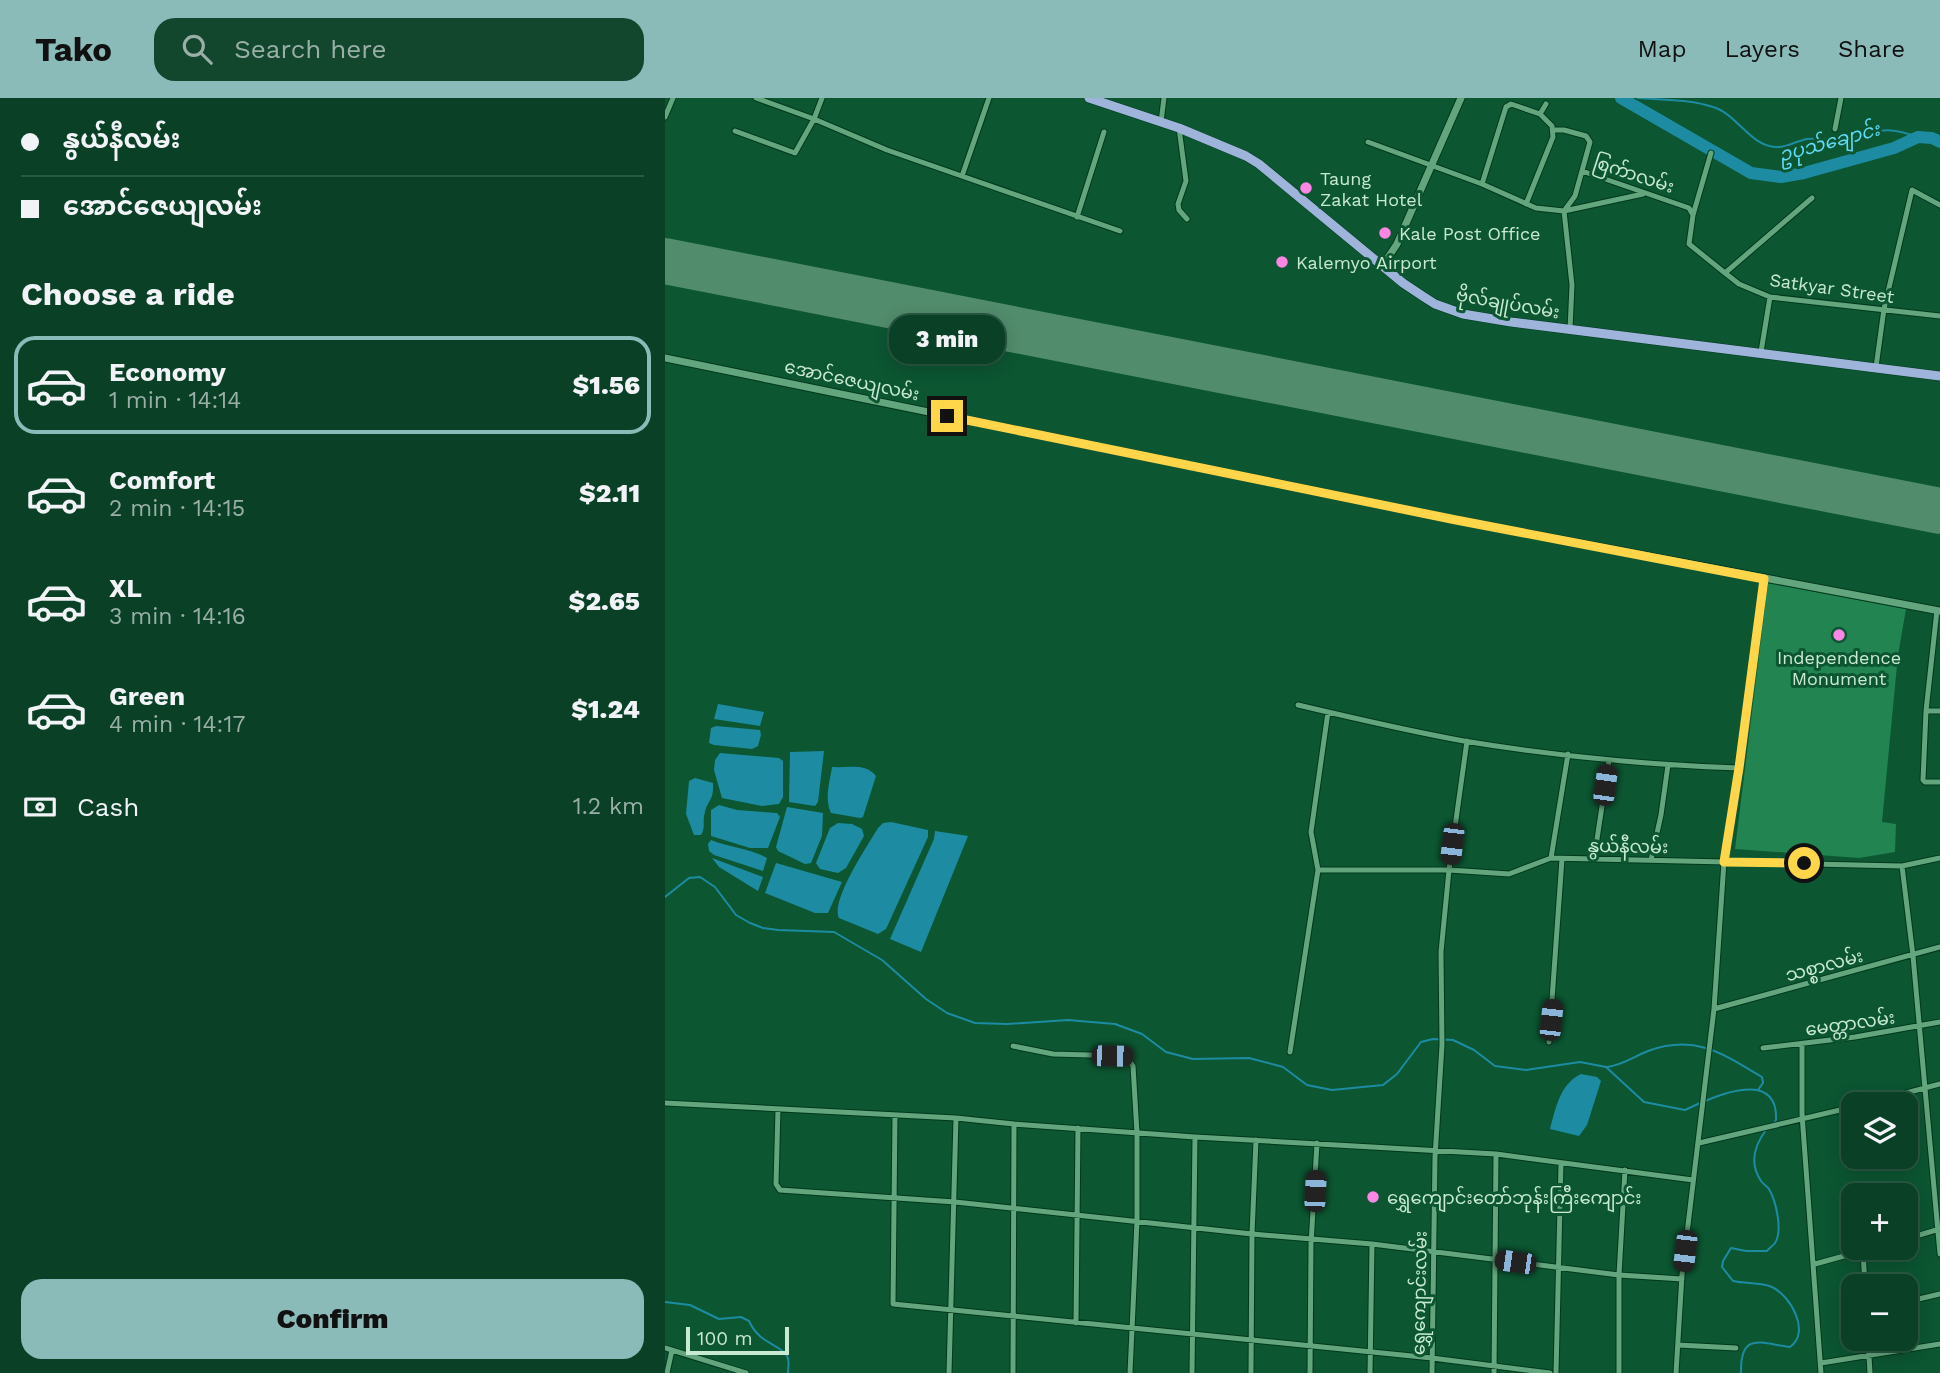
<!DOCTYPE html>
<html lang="en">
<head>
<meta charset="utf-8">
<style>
	:root { --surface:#094026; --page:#12472e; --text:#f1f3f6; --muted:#99afa7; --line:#295943; --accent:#8bbbb9 }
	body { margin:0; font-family:"Work Sans","Noto Sans Myanmar",sans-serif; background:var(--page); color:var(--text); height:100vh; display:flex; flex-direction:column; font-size:26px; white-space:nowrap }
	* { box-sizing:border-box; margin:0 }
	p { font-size:23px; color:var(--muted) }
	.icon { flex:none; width:38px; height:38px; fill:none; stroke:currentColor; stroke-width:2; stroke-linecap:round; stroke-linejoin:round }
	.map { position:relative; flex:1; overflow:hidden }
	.panel { display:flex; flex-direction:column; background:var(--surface); width:665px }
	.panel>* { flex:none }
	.hud { display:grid; align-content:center; height:154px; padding:0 21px; background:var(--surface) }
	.buttons { position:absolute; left:1176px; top:994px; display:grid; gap:14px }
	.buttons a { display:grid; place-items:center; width:77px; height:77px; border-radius:14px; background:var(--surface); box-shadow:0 4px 18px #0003,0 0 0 2px var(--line); font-size:35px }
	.scale { position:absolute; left:21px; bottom:18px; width:103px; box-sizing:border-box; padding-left:7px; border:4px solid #c8e9d2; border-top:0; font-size:19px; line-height:24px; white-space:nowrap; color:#c8e9d2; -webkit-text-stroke:5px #0c5632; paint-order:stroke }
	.end { position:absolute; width:32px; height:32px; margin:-16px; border:9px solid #ffd54a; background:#111; box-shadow:0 0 0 4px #111 }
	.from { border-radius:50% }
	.bubble { position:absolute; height:49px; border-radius:21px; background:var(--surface); box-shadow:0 4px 18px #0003,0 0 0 2px var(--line); font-size:23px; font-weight:800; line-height:49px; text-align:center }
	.car { position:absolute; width:21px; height:42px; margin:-21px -10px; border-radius:9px; box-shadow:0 0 5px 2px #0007; background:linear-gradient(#222 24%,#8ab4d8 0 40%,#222 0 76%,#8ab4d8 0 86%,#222 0) }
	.hud b { display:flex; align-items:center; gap:24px; height:66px; font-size:26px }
	.hud b+b { border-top:2px solid var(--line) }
	.hud i { width:18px; height:18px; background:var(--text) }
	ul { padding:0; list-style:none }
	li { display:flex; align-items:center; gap:21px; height:98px; margin:0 14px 10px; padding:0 7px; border:4px solid transparent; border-radius:21px }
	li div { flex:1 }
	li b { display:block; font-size:26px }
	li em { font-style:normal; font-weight:800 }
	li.selected { border-color:var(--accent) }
	li>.icon { width:63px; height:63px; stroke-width:1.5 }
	h2 { padding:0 21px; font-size:32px; line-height:84px }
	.pay { display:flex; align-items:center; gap:18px; height:77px; padding:0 21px; font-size:26px }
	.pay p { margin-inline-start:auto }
	.primary-button { display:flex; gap:14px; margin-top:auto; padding:14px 21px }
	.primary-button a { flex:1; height:80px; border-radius:21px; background:var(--accent); color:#111; font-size:28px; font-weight:800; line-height:80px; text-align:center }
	header { display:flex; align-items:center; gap:42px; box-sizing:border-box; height:98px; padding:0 35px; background:var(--accent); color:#111 }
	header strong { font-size:33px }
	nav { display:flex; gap:38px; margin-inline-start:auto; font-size:24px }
	.search { width:490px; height:63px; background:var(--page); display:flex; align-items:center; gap:18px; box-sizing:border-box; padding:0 24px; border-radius:21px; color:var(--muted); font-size:26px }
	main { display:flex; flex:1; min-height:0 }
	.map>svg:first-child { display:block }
</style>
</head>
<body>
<header>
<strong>Tako</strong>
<div class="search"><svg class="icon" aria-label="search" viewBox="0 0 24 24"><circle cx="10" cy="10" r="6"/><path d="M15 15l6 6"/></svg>Search here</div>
<nav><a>Map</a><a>Layers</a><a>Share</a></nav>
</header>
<main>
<section class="panel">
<div class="hud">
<b><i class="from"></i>နွယ်နီလမ်း</b>
<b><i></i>အောင်ဇေယျလမ်း</b>
</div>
<h2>Choose a ride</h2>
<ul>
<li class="selected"><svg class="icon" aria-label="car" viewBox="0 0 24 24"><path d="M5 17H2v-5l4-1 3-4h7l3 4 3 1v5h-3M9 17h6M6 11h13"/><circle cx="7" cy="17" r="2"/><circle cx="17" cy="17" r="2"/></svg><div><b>Economy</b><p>1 min · 14:14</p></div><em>$1.56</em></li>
<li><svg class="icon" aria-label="car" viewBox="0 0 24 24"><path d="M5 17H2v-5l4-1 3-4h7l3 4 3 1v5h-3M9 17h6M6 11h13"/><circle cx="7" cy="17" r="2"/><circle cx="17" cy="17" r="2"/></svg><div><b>Comfort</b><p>2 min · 14:15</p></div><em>$2.11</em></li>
<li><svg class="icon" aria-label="car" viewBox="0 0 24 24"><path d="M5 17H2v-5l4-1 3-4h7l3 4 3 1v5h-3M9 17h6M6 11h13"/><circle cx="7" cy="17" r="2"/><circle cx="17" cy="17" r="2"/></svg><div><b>XL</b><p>3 min · 14:16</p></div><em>$2.65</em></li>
<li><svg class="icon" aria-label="car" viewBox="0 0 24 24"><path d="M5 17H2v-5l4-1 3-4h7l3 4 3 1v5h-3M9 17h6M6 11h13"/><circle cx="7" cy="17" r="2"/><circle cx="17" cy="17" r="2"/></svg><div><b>Green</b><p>4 min · 14:17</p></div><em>$1.24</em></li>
</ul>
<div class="pay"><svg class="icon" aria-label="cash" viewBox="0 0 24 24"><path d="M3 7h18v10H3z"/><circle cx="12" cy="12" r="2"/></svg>Cash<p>1.2 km</p></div>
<div class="primary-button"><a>Confirm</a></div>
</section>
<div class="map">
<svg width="1275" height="1275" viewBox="0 0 1275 1275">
	<rect width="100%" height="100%" fill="#0c5632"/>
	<!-- green -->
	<path fill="#218451" d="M1103,485L1241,511L1233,557L1217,724L1231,726L1230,754L1194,760L1070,751Z"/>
	<!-- water -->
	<path fill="#1d8ca2" d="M53,606L99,614L95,628L49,621Z
		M51,628L95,632L96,637L93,648L87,651L49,647L44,645L46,630Z
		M159,653L153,704L150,708L124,704L125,654Z
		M55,655L114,660L118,663V699L114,706L97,708L57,700L49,672L50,662Z
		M167,669C183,670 201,665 211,678L198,719L195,720L166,715C159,701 165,683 167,669Z
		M30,680L48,685C49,703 43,701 40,714C37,723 41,729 36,737H29L21,716L24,683Z
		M54,707L72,712L112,715L115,719L103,750H85L46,738V712Z
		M122,709L158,715L157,738L146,765L140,766L113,753L111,749Z
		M226,724L263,732V739L221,831L213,836L174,820C165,803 203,747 213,730L218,725Z
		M173,725L187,726L197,731L199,738L181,770L173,775L155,771L151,765L165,730Z
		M270,733L303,738L256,854L225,841L269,741Z
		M46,742C63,749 87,751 102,760L98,773L49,757L44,753L43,746Z
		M47,760L98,779L93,793L54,769Z
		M111,765L177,784L163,815H150L100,795Z
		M916,976L932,979L936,983L922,1027L914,1038L885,1031C891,1009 895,986 916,976Z"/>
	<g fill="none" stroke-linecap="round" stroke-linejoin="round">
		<!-- stream -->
		<path stroke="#1d8ca2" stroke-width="2" d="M973,0C997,2 1025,1 1048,9C1072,16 1085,48 1111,49C1121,50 1131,43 1142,41C1153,40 1164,43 1174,42C1212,38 1211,24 1253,39
			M0,799L24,780L35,779L50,789L71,817L85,825L98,830L113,832L169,834L217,862L261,901L282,915L310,925L342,926L403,922L450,926L477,936L501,954L528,961L584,960L618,969L642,987L667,992L718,987L732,976L756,944L768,941L788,942L809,952L830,968L861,972L915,964L941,969L979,1004L1020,1012L1035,1005
			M942,969C958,967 968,959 983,953C1030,936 1057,955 1097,979L1098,985L1093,992
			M1040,1003C1066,992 1113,977 1111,1022L1108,1026
			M0,1204L25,1207L54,1221L76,1219L84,1223C95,1247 114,1245 122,1258C125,1263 123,1270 123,1275
			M1076,1275C1075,1232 1098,1246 1125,1249C1146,1235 1126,1198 1107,1189C1096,1184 1081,1186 1068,1183L1057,1169L1058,1163L1066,1150L1081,1153H1102C1104,1150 1108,1148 1110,1145C1118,1133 1111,1103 1104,1091C1102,1088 1098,1086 1096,1083C1084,1065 1089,1048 1101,1032"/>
		<!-- river -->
		<path stroke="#1d8ca2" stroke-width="12" d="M956,0L1086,75L1116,79L1139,75L1229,50L1253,39L1267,40L1275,44"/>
		<!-- runway -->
		<path stroke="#518c6c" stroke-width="46" d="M0,163L1275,413"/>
		<!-- minor casing -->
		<g stroke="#00381d" stroke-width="7">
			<path id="minor" d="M91,0L149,21L222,52L455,133
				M0,19L8,0
				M496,24L499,0
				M514,30L521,83L513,106L514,112L522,121
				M1170,31L1176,0
				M70,33L130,55L149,21L157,0
				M703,44L817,86L871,110L899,113L910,98L925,44L921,38L899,32H889
				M917,73L1024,110L1028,117L1024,146L1060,175L1147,100
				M297,78L324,0
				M817,86L841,9L846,6L875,16
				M861,106L888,39L887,28L875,16L881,6
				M1028,117L1046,55
				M412,119L439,34
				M1060,175L1074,186L1105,199L1275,218
				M905,231L907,187L899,113L978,96
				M1096,254L1105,199
				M1211,269L1219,211L1247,92L1275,107
				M1272,512L1261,613L1258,682L1260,684H1275
				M633,607C688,620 743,633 799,643C890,658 982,667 1074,670
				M1261,613H1275
				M886,760L903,656
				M929,761L944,662
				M986,762L996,717L1003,667
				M1237,768L1248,858L1275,1156
				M653,772H784L844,776L886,760L1237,768L1275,760
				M1049,911L1275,849
				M884,944L897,761
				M1137,947V1016L1156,1275
				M348,948L388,956L461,958L468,968L472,1035V1123L465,1275
				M1098,950L1190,939L1275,924
				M625,954L653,772L646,734L663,614
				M0,1005L291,1020L349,1026
				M1200,1006L1275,986
				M113,1011L111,1086L115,1092L290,1104L587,1136L707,1146L954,1177L1017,1181
				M230,1017L228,1206L767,1260L885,1275
				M1034,1045L1188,1009
				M1241,1141L1275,1131
				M1198,1153L1200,1188
				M1150,1166L1208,1150
				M1241,1204L1275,1196
				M411,1225L413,1030
				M1203,1241L1205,1275
				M1013,1247L1071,1250
				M0,1250L81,1275
				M1156,1265L1275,1246
				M2,1275L7,1252
				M284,1275L291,1020
				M348,1275L349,1026L530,1039L831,1056L1028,1082
				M527,1275L530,1039
				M586,1275L587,1136L591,1042
				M645,1275L646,1146L652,1045
				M705,1275L707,1146
				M767,1275L770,1059L777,947L776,854L784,772L802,643
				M829,1275L831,1056
				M891,1275L896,1065
				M954,1275V1177L960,1072
				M1011,1275L1017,1177L1049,911L1059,764L1074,670L1099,481"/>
		</g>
		<!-- tertiary casing -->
		<g stroke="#00381d" stroke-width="9">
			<path id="tertiary" d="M718,167L732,146L796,0
				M0,260L791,422L1275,513"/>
		</g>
		<!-- trunk casing -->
		<g stroke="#00381d" stroke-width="10">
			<path id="trunk" d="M424,0L514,30L581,58L594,66L738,185L759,199L770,206L798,216L846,224L1275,278"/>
		</g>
		<!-- minor -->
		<use href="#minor" stroke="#63a57c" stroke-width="5"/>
		<!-- tertiary -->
		<use href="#tertiary" stroke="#63a57c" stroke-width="7"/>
		<!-- trunk -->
		<use href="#trunk" stroke="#9eb4da" stroke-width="9"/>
	</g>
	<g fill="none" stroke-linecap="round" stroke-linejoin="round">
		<!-- route -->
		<path stroke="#ffd54a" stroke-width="9" d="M282,318L791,422L1099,481L1074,670L1059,764L1139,765"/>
	</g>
	<!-- markers -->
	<g fill="#fc86e3" stroke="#0c5632" stroke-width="2.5">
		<circle cx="641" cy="90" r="7"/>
		<circle cx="720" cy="135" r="7"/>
		<circle cx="617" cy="164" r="7"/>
		<circle cx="1174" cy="537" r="7"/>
		<circle cx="708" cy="1099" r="7"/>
	</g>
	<g text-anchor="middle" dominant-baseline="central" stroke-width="6" stroke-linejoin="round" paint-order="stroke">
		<!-- street labels -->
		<g font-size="18" fill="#c8e9d2" stroke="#0c5632">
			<text transform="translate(969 76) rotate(18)">စြက်ာလမ်း</text>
			<text transform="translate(1167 190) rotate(8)">Satkyar Street</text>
			<text transform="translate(843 205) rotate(10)">ဗိုလ်ချုပ်လမ်း</text>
			<text transform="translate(187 282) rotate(12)">အောင်ဇေယျလမ်း</text>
			<text transform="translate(963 748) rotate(1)">နွယ်နီလမ်း</text>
			<text transform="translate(1159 867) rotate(-15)">သစ္စာလမ်း</text>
			<text transform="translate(1185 925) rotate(-8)">မေတ္တာလမ်း</text>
			<text transform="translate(754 1195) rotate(-89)">ရွှေကျောင်းလမ်း</text>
		</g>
		<!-- poi labels -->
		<g font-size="18" fill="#c8e9d2" stroke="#0c5632" text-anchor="start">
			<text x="655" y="80">Taung<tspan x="655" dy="21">Zakat Hotel</tspan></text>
			<text x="734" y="135">Kale Post Office</text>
			<text x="631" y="164">Kalemyo Airport</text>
			<text x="1174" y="559" text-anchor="middle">Independence<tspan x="1174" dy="21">Monument</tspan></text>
			<text x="722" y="1099">ရွှေကျောင်းတော်ဘုန်းကြီးကျောင်း</text>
		</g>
		<!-- water labels -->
		<g font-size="19" font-style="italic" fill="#60dbf8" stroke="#0c5632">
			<text transform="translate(1164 44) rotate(-15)">ဥပုသ်ချောင်း</text>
		</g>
	</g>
</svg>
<div class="buttons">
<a><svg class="icon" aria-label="layers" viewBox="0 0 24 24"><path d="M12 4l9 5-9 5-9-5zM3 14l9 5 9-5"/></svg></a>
<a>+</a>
<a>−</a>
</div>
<div class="scale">100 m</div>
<i class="end from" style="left:1139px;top:765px"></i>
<i class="end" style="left:282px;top:318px"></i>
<div class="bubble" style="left:224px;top:217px;width:116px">3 min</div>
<i class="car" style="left:940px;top:687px;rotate:8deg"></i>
<i class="car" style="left:787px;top:746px;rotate:187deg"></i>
<i class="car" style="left:886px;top:922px;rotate:6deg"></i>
<i class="car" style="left:447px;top:958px;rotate:91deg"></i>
<i class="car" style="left:650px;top:1093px;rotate:3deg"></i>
<i class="car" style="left:1020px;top:1153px;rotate:187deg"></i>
<i class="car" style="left:850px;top:1164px;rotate:278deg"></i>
</div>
</main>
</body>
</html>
